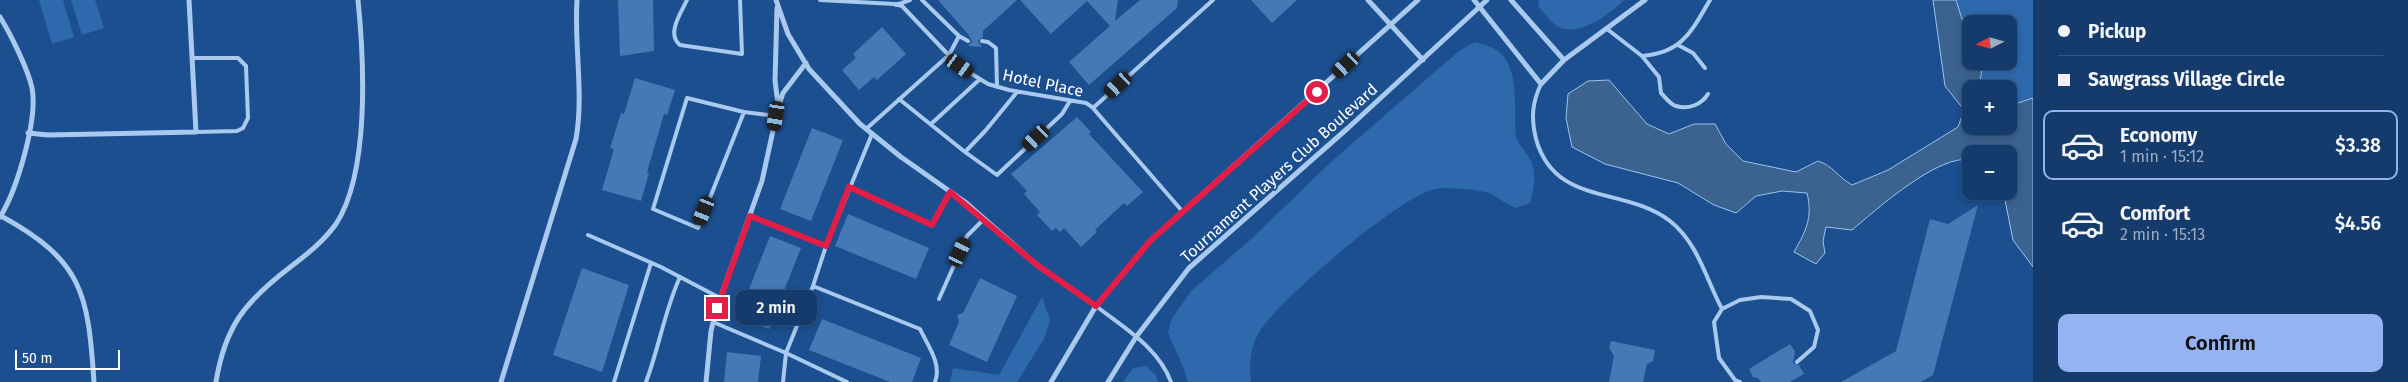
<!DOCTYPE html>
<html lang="en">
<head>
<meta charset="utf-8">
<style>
	:root { --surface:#143b6b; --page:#214673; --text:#f1f3f6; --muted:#9dadc1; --line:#33557e; --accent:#95b2f1 }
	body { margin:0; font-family:"Fira Sans",sans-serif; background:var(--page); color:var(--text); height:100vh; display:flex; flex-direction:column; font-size:19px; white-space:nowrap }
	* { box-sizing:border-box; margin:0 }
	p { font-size:16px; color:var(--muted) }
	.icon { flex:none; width:28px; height:28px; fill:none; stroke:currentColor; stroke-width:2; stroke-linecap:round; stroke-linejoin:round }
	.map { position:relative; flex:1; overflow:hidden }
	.sheet { display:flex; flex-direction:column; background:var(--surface); width:375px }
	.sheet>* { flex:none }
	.guide { display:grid; align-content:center; height:110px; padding:0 25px; background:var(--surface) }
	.needle { width:32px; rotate:264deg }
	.fabs { position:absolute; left:1962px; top:15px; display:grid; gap:10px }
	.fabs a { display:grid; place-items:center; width:55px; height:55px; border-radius:10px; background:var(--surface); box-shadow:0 2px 8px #0003,0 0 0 1px var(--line); font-size:25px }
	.scale { position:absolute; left:15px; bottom:12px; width:105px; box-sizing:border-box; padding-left:5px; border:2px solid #fff; border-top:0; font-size:14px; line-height:18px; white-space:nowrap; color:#fff; -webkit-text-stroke:4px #1b4f8f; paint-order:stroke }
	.end { position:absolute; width:22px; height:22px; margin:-11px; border:6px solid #e11d48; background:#fff; box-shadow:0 0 0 2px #fff }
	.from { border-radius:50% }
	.bubble { position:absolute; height:35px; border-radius:10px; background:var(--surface); box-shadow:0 2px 8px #0003,0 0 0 1px var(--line); font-size:16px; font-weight:600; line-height:35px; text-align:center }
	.car { position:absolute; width:15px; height:30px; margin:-15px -8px; border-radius:6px; box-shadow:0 0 4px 1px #0007; background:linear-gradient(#222 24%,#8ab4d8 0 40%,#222 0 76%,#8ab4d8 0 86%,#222 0) }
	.guide b { display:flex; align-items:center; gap:18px; height:48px; font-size:19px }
	.guide b+b { border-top:1px solid var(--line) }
	.guide i { width:12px; height:12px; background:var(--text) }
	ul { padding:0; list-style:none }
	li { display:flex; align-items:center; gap:15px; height:70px; margin:0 10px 8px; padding:0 15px; border:2px solid transparent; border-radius:10px }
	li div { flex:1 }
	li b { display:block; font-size:19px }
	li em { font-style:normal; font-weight:600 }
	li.current { border-color:var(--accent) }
	li>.icon { width:45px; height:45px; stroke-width:1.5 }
	.button { display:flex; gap:10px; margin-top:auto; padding:10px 25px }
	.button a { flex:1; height:58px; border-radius:10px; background:var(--accent); color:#111; font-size:20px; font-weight:600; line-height:58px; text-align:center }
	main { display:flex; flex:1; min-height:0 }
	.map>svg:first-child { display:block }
</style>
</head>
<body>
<main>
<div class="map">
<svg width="2033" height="382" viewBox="0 0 2033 382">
	<rect width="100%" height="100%" fill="#1b4f8f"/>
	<!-- green -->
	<path fill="#2e69ad" d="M39,0H63L74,37L52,44Z
		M71,0H95L104,28L82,35Z
		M1539,0H1624C1610,14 1582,35 1561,28C1553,26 1544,12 1538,6Z
		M1956,0H2033V98L2009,106V89H1979L1983,61H2009V24H1979L1962,19Z
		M1475,42C1480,44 1487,45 1493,48C1522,62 1513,111 1516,136C1517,142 1523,148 1526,153C1538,169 1535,184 1530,203L1516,208C1507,204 1498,198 1489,193C1481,190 1446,187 1436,189C1403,193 1278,301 1260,331C1250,347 1249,364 1251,382H1188L1184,369L1168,333L1171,320L1191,291L1250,240L1332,161L1459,51Z
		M1042,297L1050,320L1044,339L1017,382H950L953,368L999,375Z
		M1146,366L1156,375L1158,382H1123L1133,368Z"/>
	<!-- water -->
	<path fill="#3c6290" stroke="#9cc4f0" d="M1933,0H1956L1962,19L1979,24H1971V61H1983L1979,89H1971V126H2009V106L2033,98V267L2013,240L2005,200L2000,191H2009V154H1971V160C1939,153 1876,210 1852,230L1826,227L1823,241L1825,253L1816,264L1794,252C1806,231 1813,217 1807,193L1782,191L1756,196L1736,213L1714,205L1678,183L1605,164L1572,147L1566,118L1568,94L1588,81L1609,80L1647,124L1669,134L1694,124H1715L1726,144L1743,161L1796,172L1818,161C1832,165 1839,178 1852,185L1888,170L1958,127L1964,110L1945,86Z"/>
	<!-- building -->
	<path fill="#4478b7" d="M618,0H653L654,51L620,56Z
		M938,0H1017L983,31V37L978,41L982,47L968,46L972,41L968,34Z
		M1020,0H1118L1115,21L1140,0H1178L1177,8L1089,85L1069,62L1110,26L1087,1L1051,34Z
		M1251,0H1297L1272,23Z
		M882,27L906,54L877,80L874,77L859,90L842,70L856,58L853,54Z
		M635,78L675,90L667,115L664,114L647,172L649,173L641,201L602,190L614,149L610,148L621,113L624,114Z
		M1077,117L1091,132L1089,134L1143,192L1127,206L1124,203L1095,230L1097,232L1081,247L1064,228L1060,232L1056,228L1052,231L1037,215L1040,212L1024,194L1027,191L1011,174Z
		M812,128L843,140L811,221L780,209Z
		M1978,205L1933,375L1921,382H1841L1896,351L1930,219L1948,224Z
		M848,214L929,248L916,279L835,246Z
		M770,236L801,248L769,329L738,317Z
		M582,268L629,285L602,372L553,355Z
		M980,278L1017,296L987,362L949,345L959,322L957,315L963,313Z
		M822,319L921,358L912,382H890L809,350Z
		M1611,341L1655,350L1653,361L1647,364L1643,382H1609L1614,356L1609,348Z
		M1790,344L1795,351L1793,363L1799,365L1804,374L1790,382H1761L1758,378L1753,377L1749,369Z
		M727,352L761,356L758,382H724Z"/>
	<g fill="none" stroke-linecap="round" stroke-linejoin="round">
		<!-- lane -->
		<path stroke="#a9c9ee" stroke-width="4" d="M687,0C681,13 666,34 680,45L742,54L740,0
			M820,0L894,4L902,6L959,66L988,84L1009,90L1086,103L1092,107L1183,212
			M896,5L910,0
			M1607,29L1642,56C1682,53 1691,32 1710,0
			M959,36L968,41
			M982,41L988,42L996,48L997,87
			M1678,45L1693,53L1705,68
			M1642,56L1659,77L1661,93C1665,97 1671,105 1676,106C1689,110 1702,104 1708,94
			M193,58H238L246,66L248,118L243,128L237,131L196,132
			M1541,84C1532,103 1531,118 1536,139C1555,207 1625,186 1670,221C1698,243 1706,279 1722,309
			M1017,92L986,130L965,152L997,175L1062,114L1070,101
			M899,99L965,152
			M1093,108L1213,0
			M744,112L698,228L653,209L687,98L744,112L776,116
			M931,124L980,79
			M866,129L949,55L959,36L922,0
			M849,187L932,225L950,192
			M750,216L826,246L813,286L786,353L847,382
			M588,235L661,267L720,298
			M826,246L872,134
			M813,286L920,329C928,346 942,364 935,382
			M939,299L967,236L984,219
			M1096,306C1124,328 1158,347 1171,382
			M713,322L786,353L783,382
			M614,382L651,263
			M646,382C659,348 665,309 680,277
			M1740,382L1735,380L1719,358L1714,322L1722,309L1740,300L1761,297L1791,299L1810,311L1818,330L1814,347L1797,362"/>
		<!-- street -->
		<path stroke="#a9c9ee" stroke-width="5" d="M776,0L788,34L809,69L860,124L901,157L965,202L1037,265L1096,306
			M1368,0L1423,60
			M1474,0L1541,84L1564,60L1645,0
			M1511,0L1564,60
			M777,8L775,81L778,104
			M0,17C10,33 28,69 32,88C38,119 17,190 0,217
			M28,133L48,135L196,132L189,0
			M1,216C83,261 88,293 94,382
			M216,382C225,326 245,302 289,268C306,255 323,242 336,224C370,172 364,60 358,0
			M501,382L576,139C584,93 574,46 577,0
			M706,382L711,331L717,307L762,181L778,108L783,93L806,63
			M1051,382L1096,306L1150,241L1418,0
			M1108,382L1136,337L1189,268L1348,128L1487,0"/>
	</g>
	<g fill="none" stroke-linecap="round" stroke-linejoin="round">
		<!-- route -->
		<path stroke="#e11d48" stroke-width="6" d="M717,308L750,216L826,246L849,187L932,225L950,192L1037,265L1096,306L1150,241L1317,92"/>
	</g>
	<g text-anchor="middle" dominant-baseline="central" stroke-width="4" stroke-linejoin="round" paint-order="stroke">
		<!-- street labels -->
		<g font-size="16" fill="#fff" stroke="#1b4f8f">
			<text transform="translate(1043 83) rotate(12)">Hotel Place</text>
			<text transform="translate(1279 173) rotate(-42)">Tournament Players Club Boulevard</text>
		</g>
	</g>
</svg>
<div class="fabs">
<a><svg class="needle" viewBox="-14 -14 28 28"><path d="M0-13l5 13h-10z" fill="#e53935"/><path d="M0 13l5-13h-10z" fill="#9dadc1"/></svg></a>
<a>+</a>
<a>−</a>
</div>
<div class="scale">50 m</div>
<i class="end from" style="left:1317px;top:92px"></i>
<i class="end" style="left:717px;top:308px"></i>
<div class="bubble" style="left:735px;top:290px;width:82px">2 min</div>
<i class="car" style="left:1346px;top:65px;rotate:228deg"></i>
<i class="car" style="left:960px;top:66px;rotate:125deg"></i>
<i class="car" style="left:1118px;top:85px;rotate:228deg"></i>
<i class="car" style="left:776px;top:116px;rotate:189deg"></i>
<i class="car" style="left:1036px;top:138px;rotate:227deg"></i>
<i class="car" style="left:704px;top:211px;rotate:202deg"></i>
<i class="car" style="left:960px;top:252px;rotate:25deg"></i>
</div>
<section class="sheet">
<div class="guide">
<b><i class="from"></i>Pickup</b>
<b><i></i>Sawgrass Village Circle</b>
</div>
<ul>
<li class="current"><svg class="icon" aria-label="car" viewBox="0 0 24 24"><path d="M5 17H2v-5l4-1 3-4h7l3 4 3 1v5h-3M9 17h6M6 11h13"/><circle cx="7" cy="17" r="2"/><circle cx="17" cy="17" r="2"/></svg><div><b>Economy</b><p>1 min · 15:12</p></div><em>$3.38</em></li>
<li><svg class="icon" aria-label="car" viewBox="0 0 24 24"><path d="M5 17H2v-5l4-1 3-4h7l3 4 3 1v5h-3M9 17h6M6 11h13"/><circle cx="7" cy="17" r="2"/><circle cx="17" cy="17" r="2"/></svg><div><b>Comfort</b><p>2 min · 15:13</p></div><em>$4.56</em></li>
</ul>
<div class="button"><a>Confirm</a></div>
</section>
</main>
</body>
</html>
